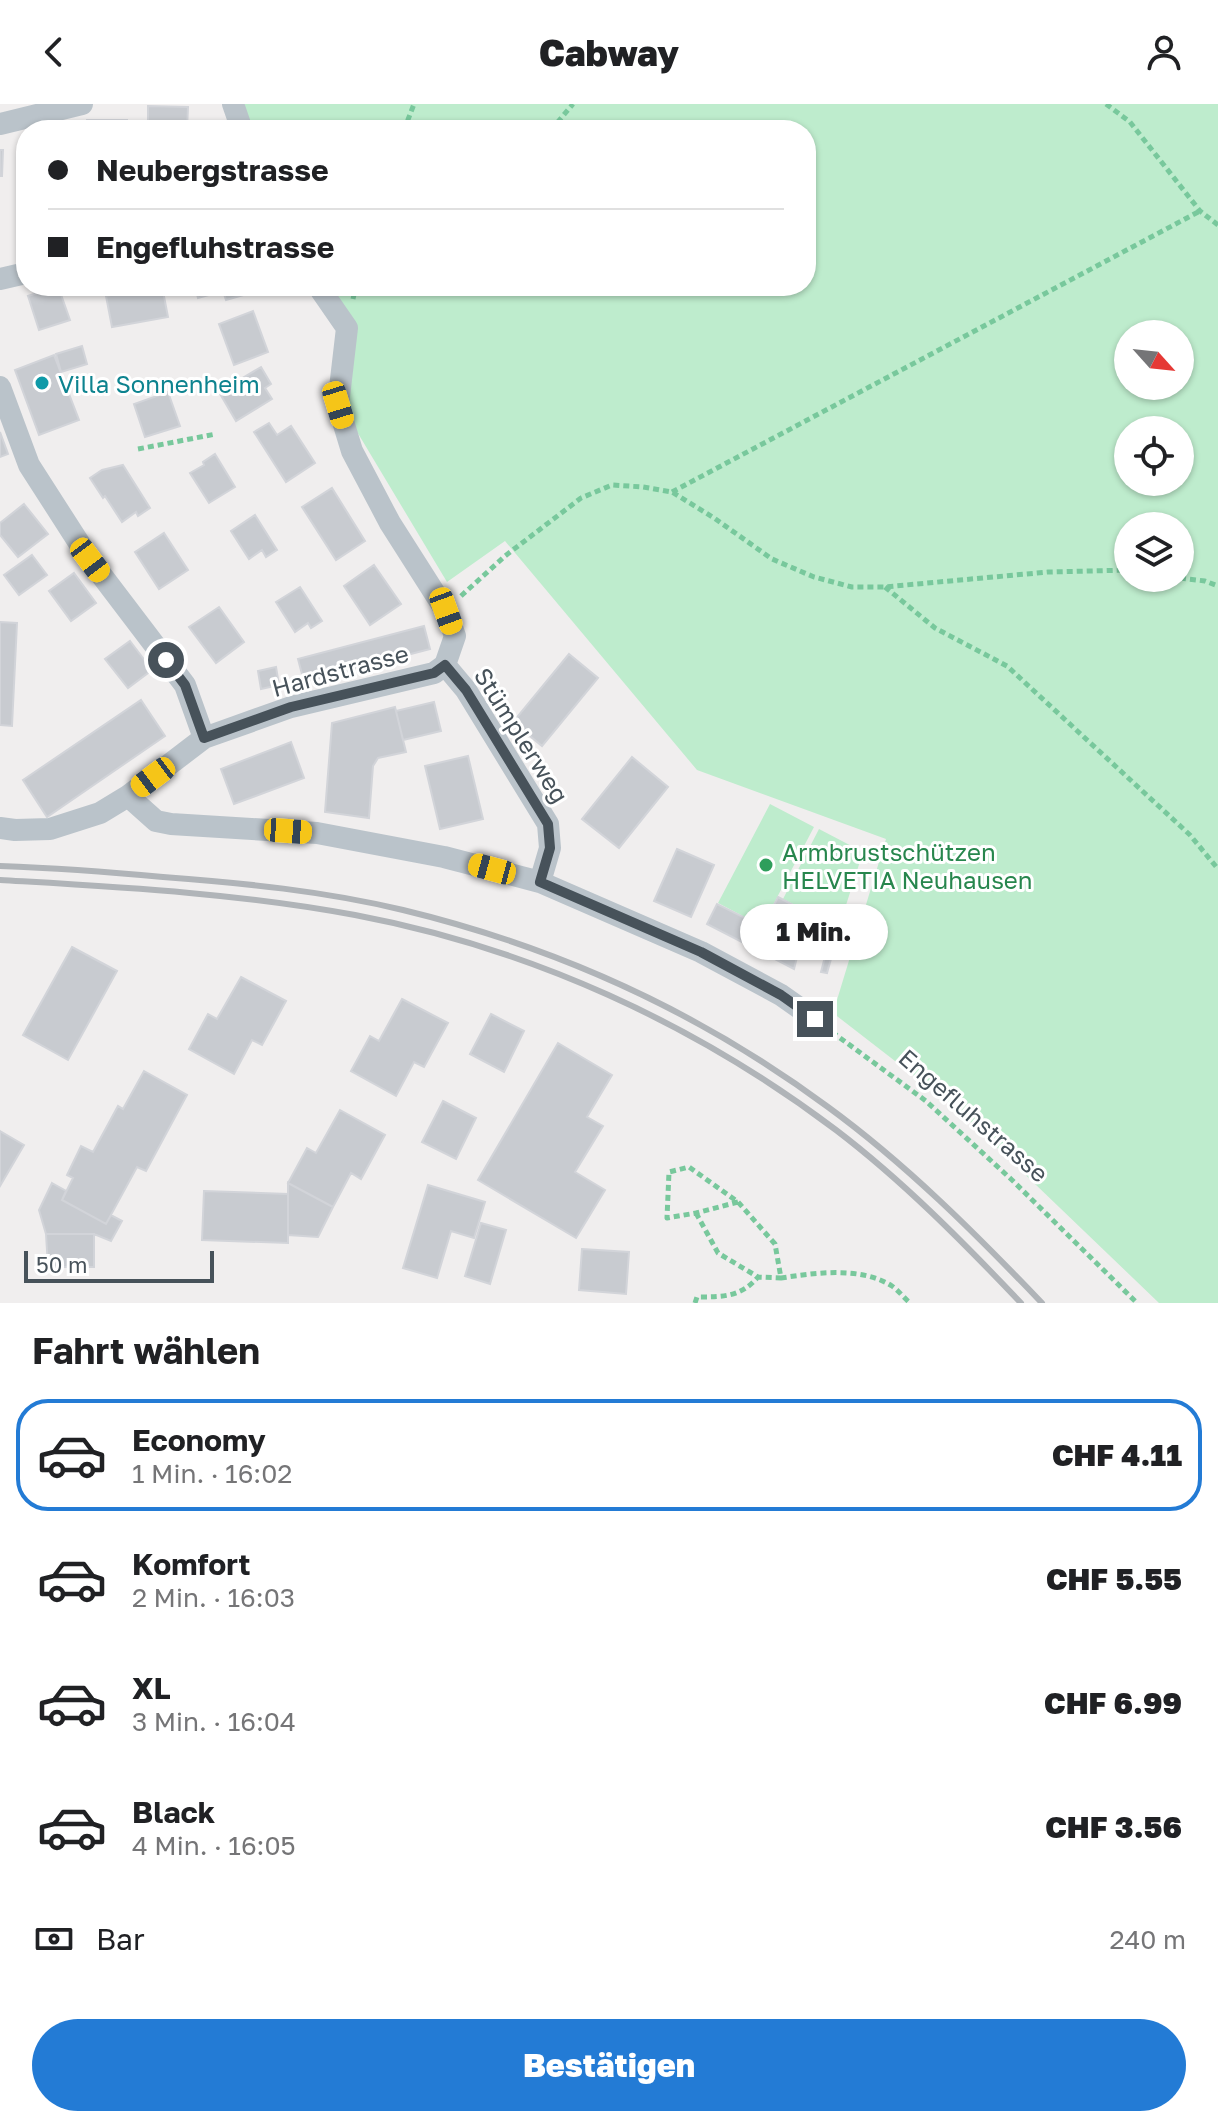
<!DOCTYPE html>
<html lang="de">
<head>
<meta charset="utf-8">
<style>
	:root { --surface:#fff; --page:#f6f6f6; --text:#202124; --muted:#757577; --line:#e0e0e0; --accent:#237bd5 }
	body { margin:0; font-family:"Golos Text",sans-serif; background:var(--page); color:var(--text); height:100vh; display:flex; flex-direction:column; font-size:30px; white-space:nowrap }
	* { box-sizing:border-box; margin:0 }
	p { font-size:26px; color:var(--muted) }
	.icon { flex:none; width:44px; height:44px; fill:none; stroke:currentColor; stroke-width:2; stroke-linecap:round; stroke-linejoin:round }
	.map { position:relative; height:1199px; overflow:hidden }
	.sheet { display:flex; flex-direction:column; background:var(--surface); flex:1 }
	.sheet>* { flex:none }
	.hud { position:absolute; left:16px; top:16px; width:800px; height:176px; border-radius:32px; box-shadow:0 2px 6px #0004; display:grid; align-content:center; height:176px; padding:0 32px; background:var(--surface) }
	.needle { width:52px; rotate:117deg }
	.buttons { position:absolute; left:1114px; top:216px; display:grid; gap:16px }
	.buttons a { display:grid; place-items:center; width:80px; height:80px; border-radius:50%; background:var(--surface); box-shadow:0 2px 6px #0004; font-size:40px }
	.scale { position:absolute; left:24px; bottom:20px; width:190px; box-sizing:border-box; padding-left:8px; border:4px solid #47525a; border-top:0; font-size:22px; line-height:28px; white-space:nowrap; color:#47525a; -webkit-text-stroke:6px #fff; paint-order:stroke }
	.end { position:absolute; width:36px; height:36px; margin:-18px; border:10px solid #47525a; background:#fff; box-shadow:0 0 0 4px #fff }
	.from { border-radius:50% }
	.bubble { position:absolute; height:56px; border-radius:28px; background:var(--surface); box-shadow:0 2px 6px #0004; font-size:26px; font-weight:800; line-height:56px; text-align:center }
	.car { position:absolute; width:24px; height:48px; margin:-24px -12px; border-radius:10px; box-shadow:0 0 6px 2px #0007; background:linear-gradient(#f5c518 24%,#345 0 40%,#f5c518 0 76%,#345 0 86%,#f5c518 0) }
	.hud b { display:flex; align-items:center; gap:28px; height:76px; font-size:30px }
	.hud b+b { border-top:2px solid var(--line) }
	.hud i { width:20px; height:20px; background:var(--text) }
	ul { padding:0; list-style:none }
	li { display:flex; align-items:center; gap:24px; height:112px; margin:0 16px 12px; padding:0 16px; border:4px solid transparent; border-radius:32px }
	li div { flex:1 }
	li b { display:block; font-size:30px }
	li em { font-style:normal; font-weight:800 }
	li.active { border-color:var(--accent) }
	li>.icon { width:72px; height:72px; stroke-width:1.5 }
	h2 { padding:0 32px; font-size:36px; line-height:96px }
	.pay { display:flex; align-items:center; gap:20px; height:88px; padding:0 32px; font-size:30px }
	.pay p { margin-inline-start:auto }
	.action { display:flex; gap:16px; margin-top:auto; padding:16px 32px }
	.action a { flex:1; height:92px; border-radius:48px; background:var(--accent); color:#fff; font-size:32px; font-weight:800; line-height:92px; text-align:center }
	header { display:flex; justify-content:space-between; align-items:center; height:104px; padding:0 32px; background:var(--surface); font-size:36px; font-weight:800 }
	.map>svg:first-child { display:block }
</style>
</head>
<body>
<header><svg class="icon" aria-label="back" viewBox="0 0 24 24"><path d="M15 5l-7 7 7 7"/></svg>Cabway<svg class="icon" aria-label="person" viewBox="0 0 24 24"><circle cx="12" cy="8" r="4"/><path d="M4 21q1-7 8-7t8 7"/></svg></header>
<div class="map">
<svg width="1218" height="1199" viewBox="0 0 1218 1199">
	<rect width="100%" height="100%" fill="#f0eeee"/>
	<!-- green -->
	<path fill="#beeccd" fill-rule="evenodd" d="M243,0H1218V1199H1159L957,1005L833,909L886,735L697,666L505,437L447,478L347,311L337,203L324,182H806V26H252ZM1128,230H1180V282H1128ZM1128,326H1180V378H1128ZM1128,422H1180V474H1128Z
		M770,700L814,723L762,822L718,799Z
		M819,725L863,748L839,823L783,795Z"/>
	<!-- building -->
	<path fill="#c8cbd0" stroke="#d2d4d9" stroke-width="2" d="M148,2L188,3L187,26L148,25Z
		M87,16H127V26H86Z
		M0,46H3L2,72H0Z
		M58,182L70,216L39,226L28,192Z
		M153,182H162L168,213L112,223L106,192Z
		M195,182H264L265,185L226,196L223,187L198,194Z
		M253,207L268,248L234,261L219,220Z
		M82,242L87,260L61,268L56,250Z
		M54,251L79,316L39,331L15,266Z
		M261,263L271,280L265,284L272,295L236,317L219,288Z
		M168,288L180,322L145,333L134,300Z
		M269,319L277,331L291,322L315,359L286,378L254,328Z
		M0,328L8,350L0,353Z
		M215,350L235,383L209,399L190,369L204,361L203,358Z
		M123,361L150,404L138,412L136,408L122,418L105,392L103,394L90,374L102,366Z
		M332,384L365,437L336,456L302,403Z
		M24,400L48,430L18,453L0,431V419Z
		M255,411L277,446L266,453L262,446L249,455L231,427Z
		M164,429L188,466L159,485L135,448Z
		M32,451L47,471L19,491L4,471Z
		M374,461L401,500L370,521L344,482Z
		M74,469L96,499L71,517L49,487Z
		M300,483L322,517L311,524L308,519L295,528L276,498Z
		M219,503L244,538L216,559L189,523Z
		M0,518L17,519L12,622L0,621Z
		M424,522L430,545L304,578L298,555Z
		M130,537L152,566L128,584L105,555Z
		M569,550L598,574L542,642L513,618Z
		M276,563L279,581L261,585L258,567Z
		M141,596L165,632L47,713L23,676Z
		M434,598L441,627L403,636L396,607Z
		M395,603L406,648L378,654L373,662L369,714L325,708L332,619Z
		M291,638L304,674L234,700L221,665Z
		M468,652L483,715L440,725L425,662Z
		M632,653L668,683L619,744L582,715Z
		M677,745L714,761L691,813L654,797Z
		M778,793L808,809L794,865L707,820L717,800L763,823Z
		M824,823L839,826L827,869L821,868L827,845L819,843Z
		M72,843L117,867L68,956L23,931Z
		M241,873L286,897L262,941L252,936L234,970L189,945L208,910L217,915Z
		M402,895L448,919L424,963L414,958L396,992L351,967L370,932L379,937Z
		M491,910L524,927L504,968L470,950Z
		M558,939L612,971L587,1013L603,1022L575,1068L605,1086L576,1134L478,1076Z
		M144,967L187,991L146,1067L137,1063L106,1120L62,1096L73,1074L67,1071L81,1042L93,1048L118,1002L123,1005Z
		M443,997L476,1014L456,1055L422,1038Z
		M340,1006L385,1031L361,1075L351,1069L333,1103L288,1079L307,1044L316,1049Z
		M0,1027L24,1041L0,1082Z
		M52,1079L66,1087L62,1096L106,1120L111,1111L122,1117L111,1137L94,1130H46L39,1106Z
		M288,1079L333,1103L318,1133L288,1131Z
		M428,1081L485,1098L474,1134L451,1127L437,1174L403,1164Z
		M204,1087L288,1090V1139L202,1136Z
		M481,1119L506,1126L490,1180L465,1172Z
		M46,1130H94V1163H48Z
		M582,1145L629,1148L626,1190L579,1186Z"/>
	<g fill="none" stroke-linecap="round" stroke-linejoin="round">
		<!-- path -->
		<path stroke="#78c89c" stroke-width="5" stroke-dasharray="6 4" stroke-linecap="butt" d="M1106,0L1130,18L1200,107L1218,121
			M404,26L414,0
			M551,26L573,0
			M353,195L356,182
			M138,345L216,330
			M672,388L1200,107
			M1180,474L1205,477L1218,482
			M885,483L935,524L1007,562L1190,731L1218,765
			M461,492L505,452L581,394L612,381L643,383L672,388L714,414L772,455L814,473L852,483H884L1048,468L1128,466
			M832,928L926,997L1012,1076L1137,1199
			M738,1098L696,1109L667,1114L669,1068L689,1063L738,1098L775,1140L781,1174C814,1169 861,1162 892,1182C898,1186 904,1194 910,1199
			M696,1109L718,1149L758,1173L781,1174
			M695,1199L697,1193C723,1193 741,1193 758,1173"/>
		<!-- street -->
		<path stroke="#bac3ca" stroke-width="22" d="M233,0L242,26
			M0,20L82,0
			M0,175L26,169
			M0,283L29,361L90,456L185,581L204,634
			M445,561L466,586L548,720L550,744L540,778
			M128,692L156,717L171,720L317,729L444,753L540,778L701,848L781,891L815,915
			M0,724L15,726L50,725L100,709L128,692L204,634L291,603L434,569L445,561L455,532L446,507L390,419L352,347L338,301L347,224L318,182"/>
		<!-- rail -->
		<path stroke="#b0b4b8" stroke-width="6" d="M0,762C54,764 109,768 163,773C243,779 324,787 403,806C556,843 701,909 828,1003C906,1060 975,1129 1042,1199
			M0,776C118,783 238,789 355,811C530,844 694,919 836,1026C903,1077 963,1138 1021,1199"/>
	</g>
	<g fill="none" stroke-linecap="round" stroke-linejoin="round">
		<!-- route -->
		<path stroke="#47525a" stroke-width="10" d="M166,556L185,581L204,634L291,603L434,569L445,561L466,586L548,720L550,744L540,778L701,848L781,891L815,915"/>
	</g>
	<!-- markers -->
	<circle fill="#0f9aa8" stroke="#fff" stroke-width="3" cx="42" cy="279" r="8"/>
	<circle fill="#2e9e5b" stroke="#fff" stroke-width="3" cx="766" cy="761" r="8"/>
	<g text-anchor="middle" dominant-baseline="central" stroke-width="6" stroke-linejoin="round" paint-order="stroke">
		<!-- culture labels -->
		<g font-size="24" fill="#0d838f" stroke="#fff" text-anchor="start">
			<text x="58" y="279">Villa Sonnenheim</text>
		</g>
		<!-- street labels -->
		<g font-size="24" fill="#47525a" stroke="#fff">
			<text transform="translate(340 566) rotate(-15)">Hardstrasse</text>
			<text transform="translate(522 631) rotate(58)">Stümplerweg</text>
			<text transform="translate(974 1011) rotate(41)">Engefluhstrasse</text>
		</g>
		<!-- leisure labels -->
		<g font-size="24" fill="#27864d" stroke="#fff" text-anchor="start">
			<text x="782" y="747">Armbrustschützen<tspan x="782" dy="28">HELVETIA Neuhausen</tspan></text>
		</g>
	</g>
</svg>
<div class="buttons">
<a><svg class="needle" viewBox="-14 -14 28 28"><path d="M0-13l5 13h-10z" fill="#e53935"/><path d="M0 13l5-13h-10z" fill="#757577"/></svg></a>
<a><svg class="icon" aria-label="locate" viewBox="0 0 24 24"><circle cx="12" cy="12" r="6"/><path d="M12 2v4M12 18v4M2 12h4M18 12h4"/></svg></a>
<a><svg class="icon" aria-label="layers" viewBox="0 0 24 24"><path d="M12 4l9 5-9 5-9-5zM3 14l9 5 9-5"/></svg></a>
</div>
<div class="scale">50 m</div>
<i class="end from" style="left:166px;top:556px"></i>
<i class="end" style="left:815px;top:915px"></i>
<div class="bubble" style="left:740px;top:800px;width:148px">1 Min.</div>
<i class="car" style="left:338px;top:301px;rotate:163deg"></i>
<i class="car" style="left:90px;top:456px;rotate:143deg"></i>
<i class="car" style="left:446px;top:507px;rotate:160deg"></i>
<i class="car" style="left:153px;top:673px;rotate:233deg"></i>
<i class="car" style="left:288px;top:727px;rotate:94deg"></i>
<i class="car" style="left:492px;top:765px;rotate:285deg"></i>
<div class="hud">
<b><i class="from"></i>Neubergstrasse</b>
<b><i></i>Engefluhstrasse</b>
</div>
</div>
<section class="sheet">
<h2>Fahrt wählen</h2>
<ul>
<li class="active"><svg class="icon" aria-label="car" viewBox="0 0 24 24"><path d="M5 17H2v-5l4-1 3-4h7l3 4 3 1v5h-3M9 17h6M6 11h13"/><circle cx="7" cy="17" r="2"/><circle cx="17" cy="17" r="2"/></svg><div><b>Economy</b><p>1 Min. · 16:02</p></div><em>CHF 4.11</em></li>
<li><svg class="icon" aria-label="car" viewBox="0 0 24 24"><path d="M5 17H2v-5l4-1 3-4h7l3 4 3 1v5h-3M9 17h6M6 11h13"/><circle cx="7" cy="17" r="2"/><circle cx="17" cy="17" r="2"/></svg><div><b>Komfort</b><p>2 Min. · 16:03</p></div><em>CHF 5.55</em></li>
<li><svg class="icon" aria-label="car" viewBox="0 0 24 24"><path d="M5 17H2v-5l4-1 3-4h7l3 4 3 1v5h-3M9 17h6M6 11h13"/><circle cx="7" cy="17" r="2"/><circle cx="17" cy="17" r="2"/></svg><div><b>XL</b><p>3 Min. · 16:04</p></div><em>CHF 6.99</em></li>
<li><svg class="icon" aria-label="car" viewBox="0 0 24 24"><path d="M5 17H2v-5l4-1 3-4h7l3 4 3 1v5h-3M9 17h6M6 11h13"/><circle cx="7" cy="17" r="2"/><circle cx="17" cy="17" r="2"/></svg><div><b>Black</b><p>4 Min. · 16:05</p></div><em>CHF 3.56</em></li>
</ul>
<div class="pay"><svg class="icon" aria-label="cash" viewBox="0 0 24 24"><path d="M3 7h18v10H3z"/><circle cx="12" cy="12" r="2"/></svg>Bar<p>240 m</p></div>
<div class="action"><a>Bestätigen</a></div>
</section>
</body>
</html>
